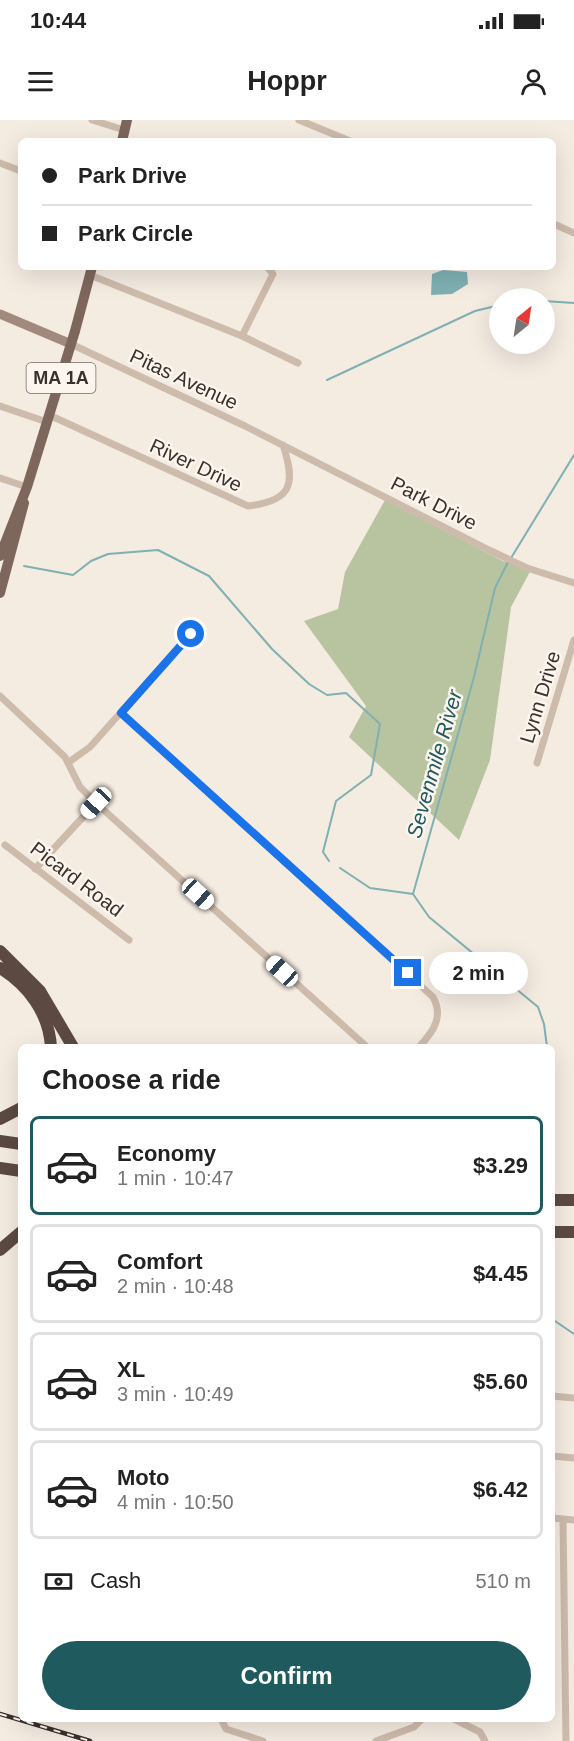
<!DOCTYPE html>
<html lang="en">
<head>
<meta charset="utf-8">
<style>
	:root { --surface:#fff; --page:#f6f6f6; --text:#222; --muted:#767676; --line:#e0e0e0; --accent:#1f5a5e }
	body { margin:0; font-family:Arial,sans-serif; background:var(--page); color:var(--text); height:100vh; display:flex; flex-direction:column; font-size:22px; white-space:nowrap }
	* { box-sizing:border-box; margin:0 }
	p { font-size:20px; color:var(--muted) }
	.icon { flex:none; width:33px; height:33px; fill:none; stroke:currentColor; stroke-width:2; stroke-linecap:round; stroke-linejoin:round }
	.map { position:relative; flex:1; overflow:hidden }
	.sheet { position:absolute; left:18px; top:924px; width:537px; height:678px; display:flex; flex-direction:column; background:var(--surface); border-radius:9px; box-shadow:0 6px 24px #0002 }
	.sheet>* { flex:none }
	.banner { position:absolute; left:18px; top:18px; width:538px; height:132px; border-radius:9px; box-shadow:0 6px 24px #0002; display:grid; align-content:center; height:132px; padding:0 24px; background:var(--surface) }
	.needle { width:39px; rotate:30deg }
	.tools { position:absolute; left:489px; top:168px; display:grid; gap:12px }
	.tools a { display:grid; place-items:center; width:66px; height:66px; border-radius:50%; background:var(--surface); box-shadow:0 6px 24px #0002; font-size:30px }
	.end { position:absolute; width:27px; height:27px; margin:-14px; border:8px solid #1a73e8; background:#fff; box-shadow:0 0 0 3px #fff }
	.from { border-radius:50% }
	.bubble { position:absolute; height:42px; border-radius:21px; background:var(--surface); box-shadow:0 6px 24px #0002; font-size:20px; font-weight:600; line-height:42px; text-align:center }
	.car { position:absolute; width:18px; height:36px; margin:-18px -9px; border-radius:8px; box-shadow:0 0 4px 2px #0007; background:linear-gradient(#fff 24%,#345 0 40%,#fff 0 76%,#345 0 86%,#fff 0) }
	.banner b { display:flex; align-items:center; gap:21px; height:57px; font-size:22px }
	.banner b+b { border-top:2px solid var(--line) }
	.banner i { width:15px; height:15px; background:var(--text) }
	ul { padding:0; list-style:none }
	li { display:flex; align-items:center; gap:18px; height:99px; margin:0 12px 9px; padding:0 12px; border:3px solid var(--line); border-radius:9px }
	li div { flex:1 }
	li b { display:block; font-size:22px }
	li em { font-style:normal; font-weight:600 }
	li.on { border-color:var(--accent) }
	li>.icon { width:54px; height:54px; stroke-width:1.5 }
	h2 { padding:0 24px; font-size:27px; line-height:72px }
	.pay { display:flex; align-items:center; gap:15px; height:66px; padding:0 24px; font-size:22px }
	.pay p { margin-inline-start:auto }
	.action { display:flex; gap:12px; margin-top:auto; padding:12px 24px }
	.action a { flex:1; height:69px; border-radius:36px; background:var(--accent); color:#fff; font-size:24px; font-weight:600; line-height:69px; text-align:center }
	.status { display:flex; justify-content:space-between; align-items:center; height:42px; padding:0 30px; background:var(--surface); direction:ltr }
	.status svg { height:16px; fill:currentColor }
	header { display:flex; justify-content:space-between; align-items:center; height:78px; padding:0 24px; background:var(--surface); font-size:27px; font-weight:600 }
	.map>svg:first-child { display:block }
</style>
</head>
<body>
<div class="status"><b>10:44</b><svg viewBox="0 0 49 12"><path d="M0 12V9h3v3zM5 12V6h3v6zM10 12V3h3v9zM15 12V0h3v12zM26 1h20v11H26zM47 4h2v5h-2z"/></svg></div>
<header><svg class="icon" aria-label="menu" viewBox="0 0 24 24"><path d="M4 6h16M4 12h16M4 18h16"/></svg>Hoppr<svg class="icon" aria-label="person" viewBox="0 0 24 24"><circle cx="12" cy="8" r="4"/><path d="M4 21q1-7 8-7t8 7"/></svg></header>
<div class="map">
<svg width="574" height="1621" viewBox="0 0 574 1621">
	<rect width="100%" height="100%" fill="#f4ebe1"/>
	<!-- green -->
	<path fill="#b8c4a0" d="M385,380L503,441L532,448L511,487L490,640L459,720L349,617L366,586L304,501L338,489L345,452Z"/>
	<!-- water -->
	<path fill="#7fb0b2" d="M443,150L467,152L468,164L452,174L431,175L432,154Z"/>
	<g fill="none" stroke-linecap="round" stroke-linejoin="round">
		<!-- stream -->
		<path stroke="#7fb0b2" stroke-width="2" d="M544,181L574,183
			M327,260L475,191L500,185
			M511,438L574,335
			M508,442L495,468L474,557L413,774L429,797L538,887L544,904L547,927
			M24,446L73,455L91,441L108,434L158,430L209,456L272,529L309,564L327,575L346,573L380,604L371,655L336,681L323,732L329,741
			M340,748L370,768L413,774
			M552,1199L574,1214"/>
		<!-- street -->
		<path stroke="#cdbbac" stroke-width="7" d="M92,0L124,10
			M299,0L350,21
			M0,43L21,51
			M554,104L574,113
			M90,155L242,216L298,243
			M242,216L273,154L267,147
			M71,224L245,306L489,430L527,448L574,463
			M0,286L47,302
			M49,295L248,386C292,381 296,364 283,325
			M0,358L27,367
			M0,576L65,637L80,667L96,683L367,927
			M121,593L433,877C444,897 433,912 419,927
			M69,642L90,627L196,508
			M537,643L574,520
			M5,725L129,820
			M35,749L96,683
			M552,1276L574,1278
			M552,1336L574,1338
			M552,1398L574,1400
			M563,1399L566,1621
			M221,1599L226,1609L263,1621
			M454,1599L480,1612L485,1621
			M376,1621L414,1607L422,1599"/>
		<!-- secondary -->
		<path stroke="#a18a7d" stroke-width="9" d="M0,194L71,224"/>
		<!-- primary -->
		<path stroke="#7d675c" stroke-width="10" d="M122,21L127,0
			M0,436L27,367L75,211L92,147
			M0,473L24,383"/>
		<!-- highway -->
		<path stroke="#5c4a42" stroke-width="12" d="M0,831L40,871L73,927
			M0,848C28,865 49,893 51,927
			M0,999L21,988
			M0,1021L21,1024
			M0,1048L21,1051
			M552,1080H574
			M552,1112H574
			M0,1130L21,1112"/>
		<!-- rail casing -->
		<g stroke="#3b302b" stroke-width="4.5">
			<path id="rail" d="M0,1594L90,1621"/>
		</g>
		<!-- rail -->
		<use href="#rail" stroke="#fbf5ee" stroke-width="2" stroke-dasharray="7" stroke-linecap="butt"/>
	</g>
	<g fill="none" stroke-linecap="round" stroke-linejoin="round">
		<!-- route -->
		<path stroke="#1a73e8" stroke-width="8" d="M191,514L121,593L408,853"/>
	</g>
	<g text-anchor="middle" dominant-baseline="central" stroke-width="5" stroke-linejoin="round" paint-order="stroke">
		<!-- shield labels -->
		<rect fill="#fbf5ee" stroke="#756b66" stroke-width="1.5" x="26.5" y="243" width="69" height="30" rx="4.5"/>
		<g font-size="18" font-weight="bold" fill="#3b302b">
			<text x="61" y="258">MA 1A</text>
		</g>
		<!-- street labels -->
		<g font-size="20" fill="#3b302b" stroke="#fbf5ee">
			<text transform="translate(184 259) rotate(25)">Pitas Avenue</text>
			<text transform="translate(196 345) rotate(25)">River Drive</text>
			<text transform="translate(434 383) rotate(27)">Park Drive</text>
			<text transform="translate(540 577) rotate(-73)">Lynn Drive</text>
			<text transform="translate(77 759) rotate(37)">Picard Road</text>
		</g>
		<!-- water labels -->
		<g font-size="21" font-style="italic" fill="#1f5a5e" stroke="#fbf5ee">
			<text transform="translate(434 644) rotate(-74)">Sevenmile River</text>
		</g>
	</g>
</svg>
<div class="tools">
<a><svg class="needle" viewBox="-14 -14 28 28"><path d="M0-13l5 13h-10z" fill="#e53935"/><path d="M0 13l5-13h-10z" fill="#767676"/></svg></a>
</div>
<i class="end from" style="left:191px;top:514px"></i>
<i class="end" style="left:408px;top:853px"></i>
<div class="bubble" style="left:429px;top:832px;width:99px">2 min</div>
<i class="car" style="left:96px;top:683px;rotate:223deg"></i>
<i class="car" style="left:198px;top:774px;rotate:132deg"></i>
<i class="car" style="left:282px;top:851px;rotate:312deg"></i>
<div class="banner">
<b><i class="from"></i>Park Drive</b>
<b><i></i>Park Circle</b>
</div>
<section class="sheet">
<h2>Choose a ride</h2>
<ul>
<li class="on"><svg class="icon" aria-label="car" viewBox="0 0 24 24"><path d="M5 17H2v-5l4-1 3-4h7l3 4 3 1v5h-3M9 17h6M6 11h13"/><circle cx="7" cy="17" r="2"/><circle cx="17" cy="17" r="2"/></svg><div><b>Economy</b><p>1 min · 10:47</p></div><em>$3.29</em></li>
<li><svg class="icon" aria-label="car" viewBox="0 0 24 24"><path d="M5 17H2v-5l4-1 3-4h7l3 4 3 1v5h-3M9 17h6M6 11h13"/><circle cx="7" cy="17" r="2"/><circle cx="17" cy="17" r="2"/></svg><div><b>Comfort</b><p>2 min · 10:48</p></div><em>$4.45</em></li>
<li><svg class="icon" aria-label="car" viewBox="0 0 24 24"><path d="M5 17H2v-5l4-1 3-4h7l3 4 3 1v5h-3M9 17h6M6 11h13"/><circle cx="7" cy="17" r="2"/><circle cx="17" cy="17" r="2"/></svg><div><b>XL</b><p>3 min · 10:49</p></div><em>$5.60</em></li>
<li><svg class="icon" aria-label="car" viewBox="0 0 24 24"><path d="M5 17H2v-5l4-1 3-4h7l3 4 3 1v5h-3M9 17h6M6 11h13"/><circle cx="7" cy="17" r="2"/><circle cx="17" cy="17" r="2"/></svg><div><b>Moto</b><p>4 min · 10:50</p></div><em>$6.42</em></li>
</ul>
<div class="pay"><svg class="icon" aria-label="cash" viewBox="0 0 24 24"><path d="M3 7h18v10H3z"/><circle cx="12" cy="12" r="2"/></svg>Cash<p>510 m</p></div>
<div class="action"><a>Confirm</a></div>
</section>
</div>
</body>
</html>
